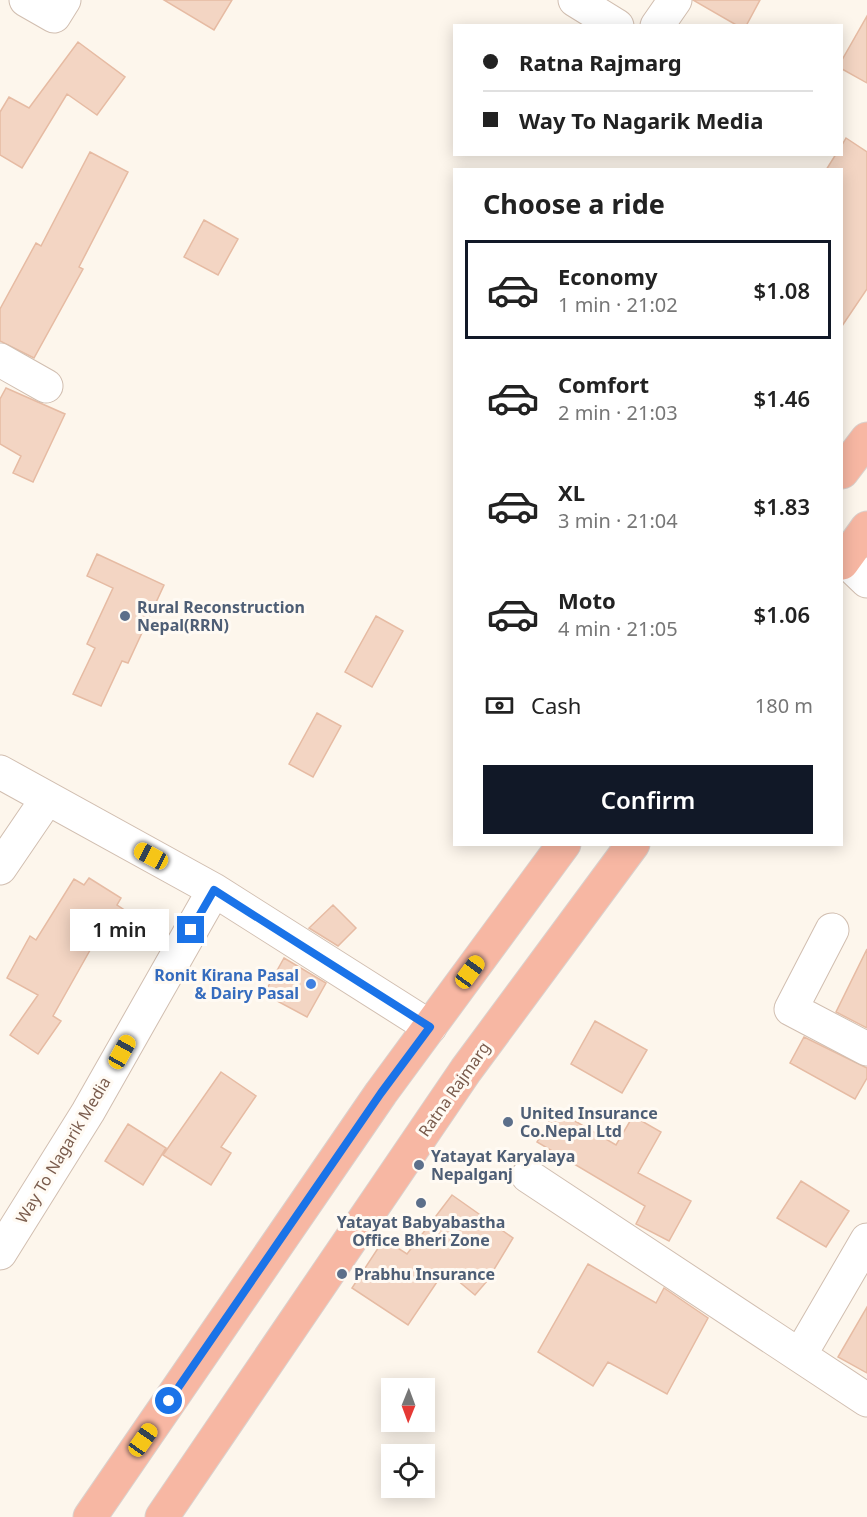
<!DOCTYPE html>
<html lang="en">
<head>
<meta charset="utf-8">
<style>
	:root { --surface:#fff; --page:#f2f2f2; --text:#222; --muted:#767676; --line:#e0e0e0; --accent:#111827 }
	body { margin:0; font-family:"Noto Sans",sans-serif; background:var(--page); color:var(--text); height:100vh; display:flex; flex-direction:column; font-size:22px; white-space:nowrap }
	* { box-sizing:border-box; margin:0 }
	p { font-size:20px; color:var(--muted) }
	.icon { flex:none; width:33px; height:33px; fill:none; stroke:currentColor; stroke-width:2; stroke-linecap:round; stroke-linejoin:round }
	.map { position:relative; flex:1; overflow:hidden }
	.details { position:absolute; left:453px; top:168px; width:390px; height:678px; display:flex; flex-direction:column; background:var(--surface); border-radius:0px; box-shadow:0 3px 15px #0003 }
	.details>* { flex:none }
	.guide { position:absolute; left:453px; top:24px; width:390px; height:132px; border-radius:0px; box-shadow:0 3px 15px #0003; display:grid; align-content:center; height:132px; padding:0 30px; background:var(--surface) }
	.needle { width:39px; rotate:181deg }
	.tools { position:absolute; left:381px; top:1378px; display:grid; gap:12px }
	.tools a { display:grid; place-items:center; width:54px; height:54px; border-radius:0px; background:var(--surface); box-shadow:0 3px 15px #0003; font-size:30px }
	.end { position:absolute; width:27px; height:27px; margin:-14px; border:8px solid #1a73e8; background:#fff; box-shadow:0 0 0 3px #fff }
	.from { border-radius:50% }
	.bubble { position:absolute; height:42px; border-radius:0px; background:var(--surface); box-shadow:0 3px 15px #0003; font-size:20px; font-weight:600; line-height:42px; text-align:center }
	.car { position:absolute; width:18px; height:36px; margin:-18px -9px; border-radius:8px; box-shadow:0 0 4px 2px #0007; background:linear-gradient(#f5c518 24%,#345 0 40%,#f5c518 0 76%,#345 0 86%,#f5c518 0) }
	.guide b { display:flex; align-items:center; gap:21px; height:57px; font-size:22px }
	.guide b+b { border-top:2px solid var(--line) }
	.guide i { width:15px; height:15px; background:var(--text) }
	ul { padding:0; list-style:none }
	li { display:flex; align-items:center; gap:18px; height:99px; margin:0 12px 9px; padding:0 18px; border:3px solid transparent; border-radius:0px }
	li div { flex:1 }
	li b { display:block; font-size:22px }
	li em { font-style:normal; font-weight:600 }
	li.selected { border-color:var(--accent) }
	li>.icon { width:54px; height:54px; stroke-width:1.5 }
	h2 { padding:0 30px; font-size:27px; line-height:72px }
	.pay { display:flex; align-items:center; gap:15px; height:66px; padding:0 30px; font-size:22px }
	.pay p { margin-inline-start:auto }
	.action { display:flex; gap:12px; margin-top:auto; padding:12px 30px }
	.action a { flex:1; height:69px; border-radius:0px; background:var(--accent); color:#fff; font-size:24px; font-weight:600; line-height:69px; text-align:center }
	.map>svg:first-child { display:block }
</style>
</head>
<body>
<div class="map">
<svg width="867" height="1517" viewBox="0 0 867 1517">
	<rect width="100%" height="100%" fill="#fdf6ec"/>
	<!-- building -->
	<path fill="#f3d5c3" stroke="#e6bba3" stroke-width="1.5" d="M164,0H232L214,30Z
		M693,0H760L746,26H738Z
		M867,16V83L842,69V60Z
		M78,42L125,77L97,115L67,94L22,168L0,155V112L9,97L29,108Z
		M846,138L867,152V289L842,326V170H826L836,154H842V145Z
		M90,152L128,172L79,267L83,269L34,358L0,341V309L36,243L41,246Z
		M204,220L238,239L218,275L184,257Z
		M6,388L65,414L33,482L13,473L21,456L0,444V399Z
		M97,554L164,585L128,663L122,661L101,706L73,694L95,648L87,644L113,588L87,576Z
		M376,616L403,631L372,687L345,672Z
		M317,713L341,726L313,777L289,764Z
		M89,878L121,898L117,905L126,911L111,935L102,929L53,1016L61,1021L38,1054L10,1035L38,995L7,978L30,936L36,940L74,879L84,885Z
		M333,905L356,928L338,946L309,928Z
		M867,949V1028L836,1012Z
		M284,958L326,983L307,1017L264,994Z
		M595,1021L647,1050L622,1093L571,1064Z
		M804,1037L867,1068V1078L855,1099L790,1063Z
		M221,1072L256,1096L221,1147L231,1153L211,1185L163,1155Z
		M556,1110L616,1145L633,1116L661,1132L638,1173L691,1201L669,1241L636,1224L645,1206L537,1142Z
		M128,1124L166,1148L143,1185L105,1161Z
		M801,1181L849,1211L826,1247L777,1218Z
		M452,1195L513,1238L487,1281L475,1295L445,1270L408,1325L352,1288L384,1239L407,1254Z
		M588,1264L656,1303L664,1288L708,1318L667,1394L608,1362L593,1386L538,1352Z
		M867,1307V1373L838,1357Z"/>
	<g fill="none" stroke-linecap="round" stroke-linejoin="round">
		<!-- minor casing -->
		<g stroke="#d1beb0" stroke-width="35">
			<path id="minor" d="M26,0L54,16L64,0
				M575,0L617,26
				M657,26L675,0
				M0,360L46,386
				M844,559L867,581
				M0,772L214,890L430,1027
				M0,868L47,799
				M832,930L791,1009L867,1049
				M528,1176L867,1400
				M0,1253L88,1112L214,890
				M800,1355L867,1240"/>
		</g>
		<!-- highway casing -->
		<g stroke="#dad1cd" stroke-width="35">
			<path id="highway" d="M842,472L867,439
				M842,563L867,528
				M90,1517L381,1093L564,844
				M162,1517L466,1070L633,844"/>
		</g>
		<!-- minor -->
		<use href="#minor" stroke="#fff" stroke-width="33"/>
		<!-- highway -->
		<use href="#highway" stroke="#f7b7a3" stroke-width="33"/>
	</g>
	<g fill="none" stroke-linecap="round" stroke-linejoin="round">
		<!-- route -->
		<path stroke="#1a73e8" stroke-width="8" d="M169,1401L381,1093L430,1027L214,890L191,930"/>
	</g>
	<!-- markers -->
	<g fill="#5c6f8a" stroke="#fffaf3" stroke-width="2">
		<circle cx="125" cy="616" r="6"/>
		<circle cx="508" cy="1122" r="6"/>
		<circle cx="419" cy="1165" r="6"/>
		<circle cx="421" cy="1203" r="6"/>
		<circle cx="342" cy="1274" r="6"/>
	</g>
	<circle fill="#3f7fe0" stroke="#fffaf3" stroke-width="2" cx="311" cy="984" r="6"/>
	<g text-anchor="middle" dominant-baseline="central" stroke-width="6" stroke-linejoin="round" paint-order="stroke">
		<!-- service labels -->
		<g font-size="16" font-weight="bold" fill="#4e5e75" stroke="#fffaf3" text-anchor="start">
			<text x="137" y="607">Rural Reconstruction<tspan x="137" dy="18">Nepal(RRN)</tspan></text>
			<text x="520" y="1113">United Insurance<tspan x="520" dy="18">Co.Nepal Ltd</tspan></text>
			<text x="431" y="1156">Yatayat Karyalaya<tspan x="431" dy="18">Nepalganj</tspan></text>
			<text x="421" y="1222" text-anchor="middle">Yatayat Babyabastha<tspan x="421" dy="18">Office Bheri Zone</tspan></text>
			<text x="354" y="1274">Prabhu Insurance</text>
		</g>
		<!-- shop labels -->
		<g font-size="16" font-weight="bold" fill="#366cbe" stroke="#fffaf3" text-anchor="end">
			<text x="299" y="975">Ronit Kirana Pasal<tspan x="299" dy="18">&amp; Dairy Pasal</tspan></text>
		</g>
		<!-- street labels -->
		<g font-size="16" fill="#7a5c4d" stroke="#fffaf3">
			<text transform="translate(454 1089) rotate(-55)">Ratna Rajmarg</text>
			<text transform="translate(63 1150) rotate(-59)">Way To Nagarik Media</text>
		</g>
	</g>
</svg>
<div class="tools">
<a><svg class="needle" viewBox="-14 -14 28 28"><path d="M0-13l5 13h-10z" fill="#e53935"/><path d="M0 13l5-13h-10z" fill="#767676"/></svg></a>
<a><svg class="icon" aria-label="locate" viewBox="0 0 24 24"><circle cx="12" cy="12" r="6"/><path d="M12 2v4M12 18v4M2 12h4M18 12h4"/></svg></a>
</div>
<i class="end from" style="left:169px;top:1401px"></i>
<i class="end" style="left:191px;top:930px"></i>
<div class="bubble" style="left:70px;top:909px;width:99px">1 min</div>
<i class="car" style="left:151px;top:856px;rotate:298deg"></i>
<i class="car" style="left:470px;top:972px;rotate:36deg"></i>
<i class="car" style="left:122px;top:1052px;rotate:29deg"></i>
<i class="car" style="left:143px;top:1440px;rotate:35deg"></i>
<div class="guide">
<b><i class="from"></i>Ratna Rajmarg</b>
<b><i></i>Way To Nagarik Media</b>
</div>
<section class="details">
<h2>Choose a ride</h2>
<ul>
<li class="selected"><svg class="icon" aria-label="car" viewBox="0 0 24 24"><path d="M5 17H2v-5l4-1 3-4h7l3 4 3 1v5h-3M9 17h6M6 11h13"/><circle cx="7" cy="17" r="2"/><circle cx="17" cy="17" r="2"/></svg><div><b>Economy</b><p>1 min · 21:02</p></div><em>$1.08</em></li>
<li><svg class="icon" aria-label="car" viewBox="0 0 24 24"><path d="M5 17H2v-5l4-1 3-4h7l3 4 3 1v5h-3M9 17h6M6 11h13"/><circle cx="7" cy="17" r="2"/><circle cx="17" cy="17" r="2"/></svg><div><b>Comfort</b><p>2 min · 21:03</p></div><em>$1.46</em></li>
<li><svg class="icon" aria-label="car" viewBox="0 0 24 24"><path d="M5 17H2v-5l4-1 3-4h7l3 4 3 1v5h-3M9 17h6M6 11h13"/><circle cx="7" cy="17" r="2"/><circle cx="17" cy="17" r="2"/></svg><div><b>XL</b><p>3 min · 21:04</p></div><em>$1.83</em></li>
<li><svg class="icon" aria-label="car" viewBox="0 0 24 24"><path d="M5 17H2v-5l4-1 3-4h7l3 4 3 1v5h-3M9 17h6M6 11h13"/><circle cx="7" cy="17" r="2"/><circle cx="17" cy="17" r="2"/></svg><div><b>Moto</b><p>4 min · 21:05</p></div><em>$1.06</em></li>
</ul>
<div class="pay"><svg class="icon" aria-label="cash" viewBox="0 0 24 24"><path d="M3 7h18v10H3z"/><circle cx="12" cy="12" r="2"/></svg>Cash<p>180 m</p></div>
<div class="action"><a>Confirm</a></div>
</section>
</div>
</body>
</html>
